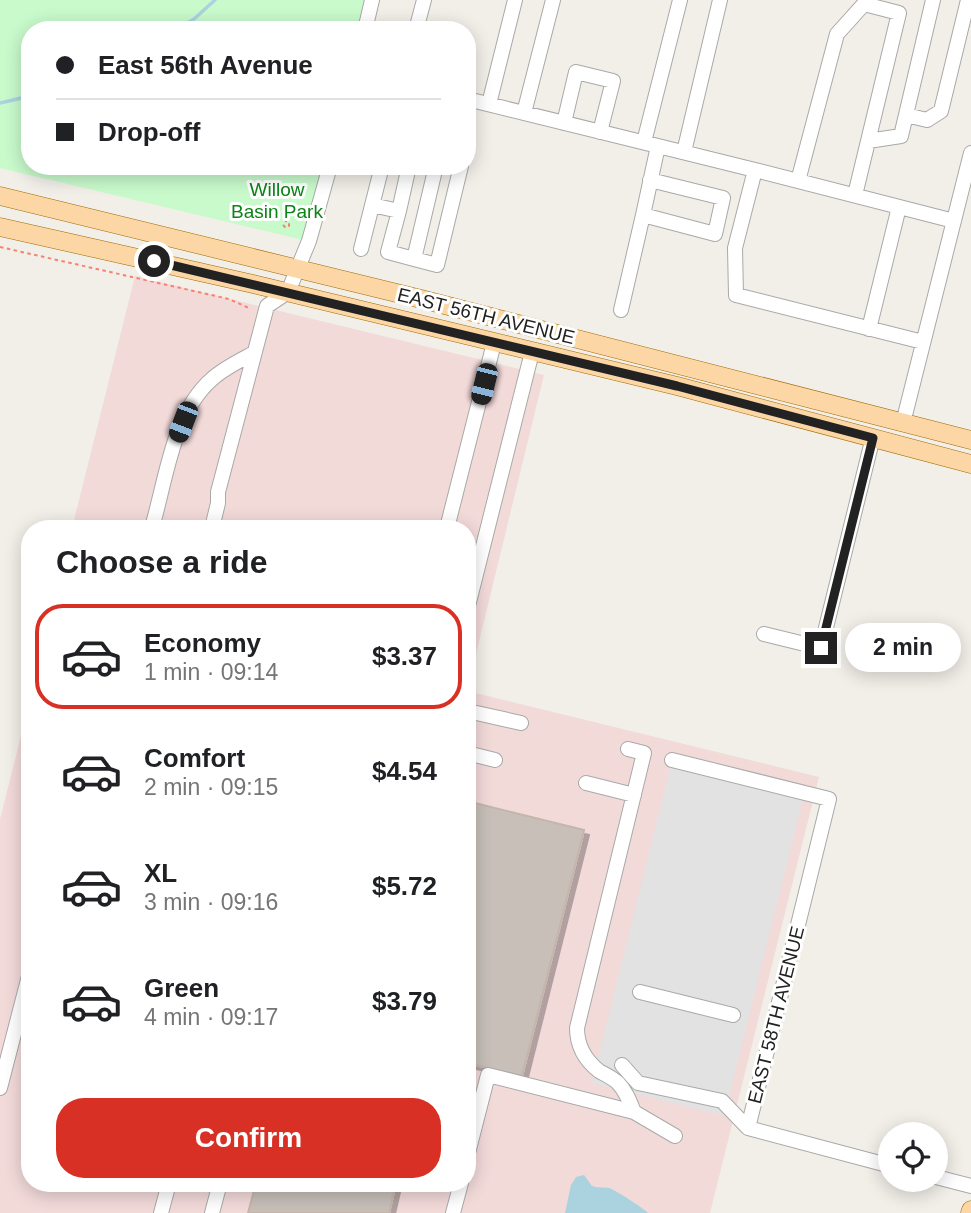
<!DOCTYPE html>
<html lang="en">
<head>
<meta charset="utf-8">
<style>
	:root { --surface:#fff; --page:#f2f2f2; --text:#202124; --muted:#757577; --line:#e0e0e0; --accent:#d93025 }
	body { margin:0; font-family:Helvetica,sans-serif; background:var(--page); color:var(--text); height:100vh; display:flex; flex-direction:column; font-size:26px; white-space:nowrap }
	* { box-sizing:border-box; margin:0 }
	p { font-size:23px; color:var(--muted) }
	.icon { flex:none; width:38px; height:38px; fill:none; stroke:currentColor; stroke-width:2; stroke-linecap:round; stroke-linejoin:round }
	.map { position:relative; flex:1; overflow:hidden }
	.details { position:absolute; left:21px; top:520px; width:455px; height:672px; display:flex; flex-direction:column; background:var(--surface); border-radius:28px; box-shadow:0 4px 18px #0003 }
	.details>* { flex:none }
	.banner { position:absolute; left:21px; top:21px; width:455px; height:154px; border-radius:28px; box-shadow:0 4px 18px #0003; display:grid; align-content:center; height:154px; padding:0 35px; background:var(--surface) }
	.fabs { position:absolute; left:878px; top:1122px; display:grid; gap:14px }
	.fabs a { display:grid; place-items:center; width:70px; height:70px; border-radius:50%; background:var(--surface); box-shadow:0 4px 18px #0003; font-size:35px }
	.end { position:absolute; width:32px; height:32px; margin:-16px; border:9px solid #222; background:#fff; box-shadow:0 0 0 4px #fff }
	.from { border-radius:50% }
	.bubble { position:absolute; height:49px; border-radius:24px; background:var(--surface); box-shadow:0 4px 18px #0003; font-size:23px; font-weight:600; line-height:49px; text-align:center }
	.car { position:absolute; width:21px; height:42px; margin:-21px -10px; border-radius:9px; box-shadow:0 0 5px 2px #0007; background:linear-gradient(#222 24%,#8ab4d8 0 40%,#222 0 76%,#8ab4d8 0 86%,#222 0) }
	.banner b { display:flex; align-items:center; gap:24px; height:66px; font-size:26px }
	.banner b+b { border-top:2px solid var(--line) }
	.banner i { width:18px; height:18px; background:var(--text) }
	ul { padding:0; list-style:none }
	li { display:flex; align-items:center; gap:21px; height:105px; margin:0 14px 10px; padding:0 21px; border:4px solid transparent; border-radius:28px }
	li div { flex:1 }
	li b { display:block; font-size:26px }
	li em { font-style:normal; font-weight:600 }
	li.current { border-color:var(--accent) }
	li>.icon { width:63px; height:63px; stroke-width:1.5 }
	h2 { padding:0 35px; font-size:32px; line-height:84px }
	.action { display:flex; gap:14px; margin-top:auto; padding:14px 35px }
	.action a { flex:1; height:80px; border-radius:28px; background:var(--accent); color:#fff; font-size:28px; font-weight:600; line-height:80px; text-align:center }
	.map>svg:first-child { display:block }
</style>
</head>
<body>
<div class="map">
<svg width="971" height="1213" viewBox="0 0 971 1213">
	<defs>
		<filter id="shadow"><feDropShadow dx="5" dy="5" stdDeviation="0" flood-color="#0004"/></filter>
	</defs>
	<rect width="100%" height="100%" fill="#f2efe9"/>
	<!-- commercial -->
	<path fill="#f2dad9" d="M135,276L544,375L467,691L819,777L710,1213H0V819L30,700V1183H467V528H72Z"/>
	<!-- park -->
	<path fill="#c8facc" d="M0,0H367L359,30H30V166H325L303,240L0,168Z"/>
	<!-- parking -->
	<path fill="#e2e2e2" d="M672,760L806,787L724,1116L592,1083Z"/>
	<!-- water -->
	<path fill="#aad3df" d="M584,1175L592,1186C597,1188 604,1187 609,1188C614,1189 646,1210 648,1213H565L571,1185L576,1177Z"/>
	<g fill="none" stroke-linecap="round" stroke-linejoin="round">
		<!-- stream -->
		<path stroke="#aad3df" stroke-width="3.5" d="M175,30L194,19L215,0
			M0,103L30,96"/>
	</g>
	<!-- building -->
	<path fill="#c7bfb8" stroke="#c4b6ab" stroke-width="2" filter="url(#shadow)" d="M467,801L584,830L522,1076L467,1063Z
		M256,1183H396L389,1213H248Z"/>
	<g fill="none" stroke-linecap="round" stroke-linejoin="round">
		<!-- minor casing -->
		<g stroke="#a9a9a9" stroke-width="16">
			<path id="minor" d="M365,30L372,0
				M416,30L424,0
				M467,99L658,146
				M489,104L515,0
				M524,113L553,0
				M906,115L927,120L941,111L968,0
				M564,123L576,72L613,81L600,132
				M868,141L901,136L933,0
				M644,142L680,0
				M684,152L720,0
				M436,166L414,259L437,265L461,166
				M755,170L954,221
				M650,180L723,198L715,234L643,215L658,146L755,170L735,248L736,295L923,342
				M798,181L837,34L864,4L899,13L855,195
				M372,205L399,211L409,166
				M399,211L388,252L414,259
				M361,249L382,166
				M621,310L643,215
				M869,329L899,207
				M903,423L971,153
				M156,528L154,520C167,474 174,412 212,379C224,368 239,361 254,353
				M212,528L218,503V492L267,306L288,292L309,241L330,166
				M447,528L494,343
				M467,610L532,352
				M764,634L821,648L873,437
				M467,708L472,712L521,723
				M628,749L644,753L577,1028C577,1045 585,1060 599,1071C606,1075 613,1078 618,1083C626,1091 630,1102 634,1112
				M467,753L495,760
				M672,760L829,799L748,1128L891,1166
				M586,783L634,795
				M640,992L733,1015
				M622,1065L638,1083L722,1101L748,1128
				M0,1088L30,972
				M467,1157L488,1075L634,1112L675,1136
				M936,1177L971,1186
				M161,1213L169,1183
				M212,1213L220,1183
				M453,1213L461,1183"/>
		</g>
		<!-- major casing -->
		<g stroke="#a06b00" stroke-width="19">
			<path id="major" d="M0,196L421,299L971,440
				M0,227L253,284L677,386L971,464
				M970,1213L971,1210"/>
		</g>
		<!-- path -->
		<path stroke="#fa8072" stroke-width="2" stroke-dasharray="3.5 3.5" stroke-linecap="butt" d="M283,225L286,228L289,226V222L285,221
			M0,247L229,299L249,308"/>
		<!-- minor -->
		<use href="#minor" stroke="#fff" stroke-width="14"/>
		<!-- major -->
		<use href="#major" stroke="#fcd6a4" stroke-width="18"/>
	</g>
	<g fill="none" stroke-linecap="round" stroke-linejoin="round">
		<!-- route -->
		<path stroke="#222" stroke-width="9" d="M154,261L677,386L873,438L821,648"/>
	</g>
	<g text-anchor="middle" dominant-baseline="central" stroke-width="6" stroke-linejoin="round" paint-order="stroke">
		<!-- park labels -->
		<g font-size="19" fill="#0c8416" stroke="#fff">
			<text x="277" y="189">Willow<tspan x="277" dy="22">Basin Park</tspan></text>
		</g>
		<!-- street labels -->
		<g font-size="19" fill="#222" stroke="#fff">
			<text transform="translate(486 316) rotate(14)">EAST 56TH AVENUE</text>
			<text transform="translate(776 1015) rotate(-76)">EAST 58TH AVENUE</text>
		</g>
	</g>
</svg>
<div class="fabs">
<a><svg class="icon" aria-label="locate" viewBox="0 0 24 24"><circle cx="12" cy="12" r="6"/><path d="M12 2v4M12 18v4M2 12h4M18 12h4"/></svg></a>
</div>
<i class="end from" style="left:154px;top:261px"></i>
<i class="end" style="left:821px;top:648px"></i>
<div class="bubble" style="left:845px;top:623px;width:116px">2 min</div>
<i class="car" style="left:484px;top:384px;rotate:194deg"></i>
<i class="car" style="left:183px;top:422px;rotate:201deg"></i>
<div class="banner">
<b><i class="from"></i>East 56th Avenue</b>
<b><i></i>Drop-off</b>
</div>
<section class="details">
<h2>Choose a ride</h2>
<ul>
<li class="current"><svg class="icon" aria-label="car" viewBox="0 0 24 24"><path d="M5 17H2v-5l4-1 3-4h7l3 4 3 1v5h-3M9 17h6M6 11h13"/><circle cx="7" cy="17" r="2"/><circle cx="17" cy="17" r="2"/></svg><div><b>Economy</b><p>1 min · 09:14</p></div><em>$3.37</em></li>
<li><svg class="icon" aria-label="car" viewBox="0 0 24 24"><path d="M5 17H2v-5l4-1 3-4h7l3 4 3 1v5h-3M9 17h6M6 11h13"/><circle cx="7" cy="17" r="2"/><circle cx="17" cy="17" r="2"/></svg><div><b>Comfort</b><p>2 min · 09:15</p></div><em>$4.54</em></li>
<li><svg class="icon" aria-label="car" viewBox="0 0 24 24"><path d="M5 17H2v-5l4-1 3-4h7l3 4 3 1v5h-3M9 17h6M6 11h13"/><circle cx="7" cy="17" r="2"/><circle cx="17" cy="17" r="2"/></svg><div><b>XL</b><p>3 min · 09:16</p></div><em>$5.72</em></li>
<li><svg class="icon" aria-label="car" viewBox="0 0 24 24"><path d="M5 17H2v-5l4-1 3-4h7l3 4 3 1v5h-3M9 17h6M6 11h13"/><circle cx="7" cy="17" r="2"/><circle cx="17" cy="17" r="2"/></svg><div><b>Green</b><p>4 min · 09:17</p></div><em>$3.79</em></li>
</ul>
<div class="action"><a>Confirm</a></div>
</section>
</div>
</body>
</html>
